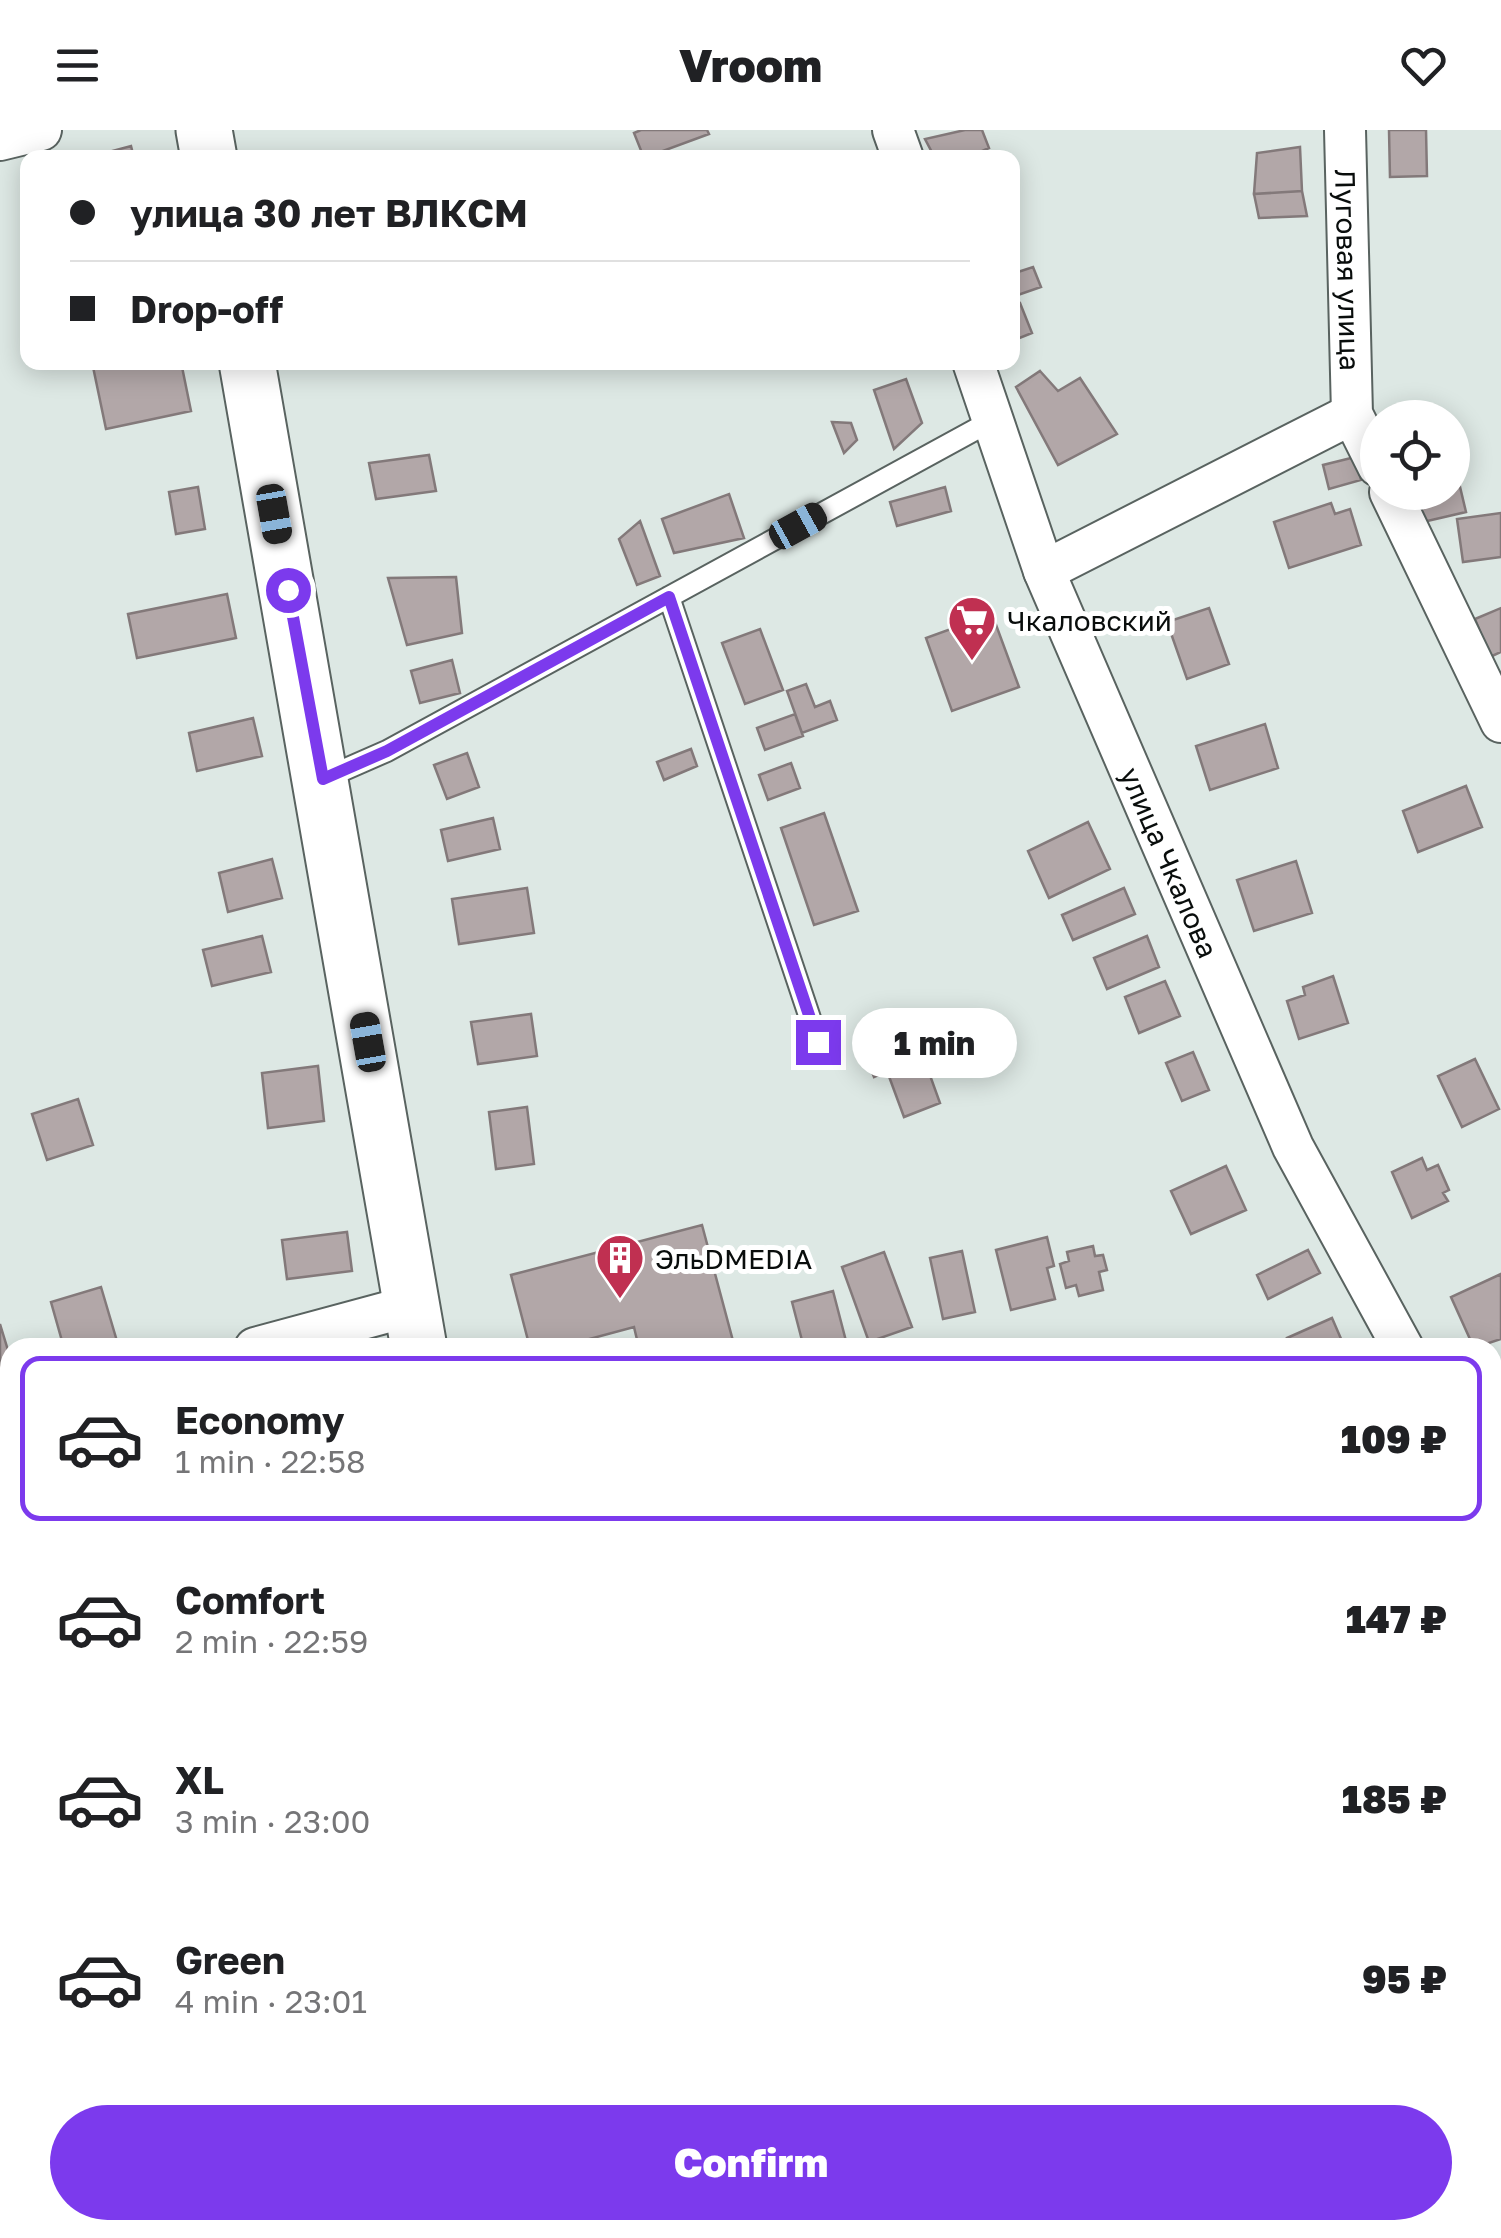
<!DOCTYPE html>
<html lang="en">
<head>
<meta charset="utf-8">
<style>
	:root { --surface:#fff; --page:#f6f6f6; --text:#202124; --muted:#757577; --line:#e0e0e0; --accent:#7c3aed }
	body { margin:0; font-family:"Golos Text",sans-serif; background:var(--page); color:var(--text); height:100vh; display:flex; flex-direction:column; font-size:38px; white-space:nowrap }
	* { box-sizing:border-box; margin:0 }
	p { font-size:32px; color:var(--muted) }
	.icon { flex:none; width:55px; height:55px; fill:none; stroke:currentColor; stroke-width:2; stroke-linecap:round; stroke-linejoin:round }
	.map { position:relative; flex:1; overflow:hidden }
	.side { position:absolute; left:0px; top:1208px; width:1502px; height:902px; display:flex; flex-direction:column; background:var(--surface); border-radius:30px 30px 0 0; box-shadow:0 5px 25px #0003 }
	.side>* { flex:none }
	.top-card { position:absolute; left:20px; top:20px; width:1000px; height:220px; border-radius:20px; box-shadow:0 5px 25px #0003; display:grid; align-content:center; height:220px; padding:0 50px; background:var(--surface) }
	.tools { position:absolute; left:1360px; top:270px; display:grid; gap:20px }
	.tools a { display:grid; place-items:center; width:110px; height:110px; border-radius:50%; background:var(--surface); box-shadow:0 5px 25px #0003; font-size:50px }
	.end { position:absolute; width:45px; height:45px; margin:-22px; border:12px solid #7c3aed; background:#fff; box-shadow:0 0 0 5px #fff }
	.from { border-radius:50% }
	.bubble { position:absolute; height:70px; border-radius:35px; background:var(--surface); box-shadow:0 5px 25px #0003; font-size:32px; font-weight:800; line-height:70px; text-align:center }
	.car { position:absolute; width:30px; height:60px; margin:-30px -15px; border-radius:12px; box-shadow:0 0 8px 2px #0007; background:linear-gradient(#222 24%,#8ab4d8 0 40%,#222 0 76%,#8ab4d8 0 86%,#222 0) }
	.top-card b { display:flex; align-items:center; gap:35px; height:95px; font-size:38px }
	.top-card b+b { border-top:2px solid var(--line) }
	.top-card i { width:25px; height:25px; background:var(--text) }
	ul { padding:18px 0 0; list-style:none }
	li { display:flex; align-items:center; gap:30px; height:165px; margin:0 20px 15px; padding:0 30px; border:5px solid transparent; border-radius:20px }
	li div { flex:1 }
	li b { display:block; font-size:38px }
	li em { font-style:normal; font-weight:800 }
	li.current { border-color:var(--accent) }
	li>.icon { width:90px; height:90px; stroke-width:1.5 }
	.action { display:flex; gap:20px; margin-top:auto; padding:20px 50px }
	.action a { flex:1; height:115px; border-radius:60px; background:var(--accent); color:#fff; font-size:40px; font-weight:800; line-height:115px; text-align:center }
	header { display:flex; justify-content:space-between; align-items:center; height:130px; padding:0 50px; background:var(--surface); font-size:45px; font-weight:800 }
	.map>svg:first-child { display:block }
</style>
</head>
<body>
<header><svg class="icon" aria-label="menu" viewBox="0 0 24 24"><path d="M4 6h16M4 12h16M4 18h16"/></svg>Vroom<svg class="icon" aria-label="heart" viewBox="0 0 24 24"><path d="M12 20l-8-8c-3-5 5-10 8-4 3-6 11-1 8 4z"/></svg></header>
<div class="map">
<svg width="1501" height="2108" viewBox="0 0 1501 2108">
	<rect width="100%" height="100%" fill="#dde8e4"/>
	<!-- building -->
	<path fill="#b2a7a8" stroke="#83797a" stroke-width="2.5" d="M641,0H707L709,4L644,28L634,3Z
		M965,0H982L989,18L967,28H935L925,9Z
		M1389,0H1426L1427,46L1390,47Z
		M131,16L134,28H90V27Z
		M1300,17L1302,61L1254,64L1257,23Z
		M1302,61L1307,86L1259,88L1254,64Z
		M1033,137L1041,157L1012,167V144Z
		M1020,173L1032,203L1012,211V176Z
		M92,232H181L191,281L106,299Z
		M1040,241L1058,261L1080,248L1117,304L1058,335L1016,257Z
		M906,249L922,293L894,319L874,260Z
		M832,292L851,293L857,310L844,323Z
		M429,325L436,361L376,369L369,333Z
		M1355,327L1361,350L1329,359L1323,335Z
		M1456,340L1466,382L1423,392L1415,362H1452Z
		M198,357L205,399L176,404L169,362Z
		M945,357L951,381L897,396L890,372Z
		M729,364L744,408L674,423L662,389Z
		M1331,373L1335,384L1350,379L1361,415L1289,438L1274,392Z
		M1501,383V427L1463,432L1457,389Z
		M640,391L660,446L637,455L619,409Z
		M456,447L462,503L407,515L388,448Z
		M227,464L236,508L137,528L128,484Z
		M1209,478L1229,534L1187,549L1167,492Z
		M1501,478V522L1490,527L1475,489Z
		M992,484L1019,557L952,581L926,508Z
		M760,499L783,560L745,574L722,513Z
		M452,530L460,563L420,573L411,541Z
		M806,554L815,577L830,571L837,590L802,603L787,561Z
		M795,584L803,606L765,620L757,598Z
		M253,588L262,626L197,641L189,603Z
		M1265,594L1278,638L1210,660L1196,616Z
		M691,619L697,636L664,650L657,632Z
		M467,623L479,657L447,669L434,635Z
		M791,633L800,658L768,670L759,645Z
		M1466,656L1482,697L1418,722L1403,681Z
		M824,683L858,781L814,795L781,698Z
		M493,688L500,719L448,731L441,700Z
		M1088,692L1110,739L1049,768L1028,721Z
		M272,729L282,768L228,782L219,743Z
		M1296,731L1312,783L1254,801L1237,750Z
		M527,758L534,803L459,814L452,769Z
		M1124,758L1135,784L1073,810L1062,785Z
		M262,806L271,842L212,856L203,820Z
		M1147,806L1159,837L1107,859L1094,828Z
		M1333,846L1348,893L1299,909L1287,871L1305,865L1303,857Z
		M1165,851L1180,886L1139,903L1125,867Z
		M531,884L537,926L478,934L471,892Z
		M910,890L940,973L904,987L887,941L874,947L859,909Z
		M1193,922L1209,960L1182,971L1166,933Z
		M1475,929L1499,979L1462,997L1438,946Z
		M318,936L324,991L268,998L262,943Z
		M78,969L93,1015L47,1030L32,984Z
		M527,977L534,1034L496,1039L489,982Z
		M1422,1028L1427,1040L1438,1035L1449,1060L1443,1063L1448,1071L1412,1088L1392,1042Z
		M1226,1036L1246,1080L1191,1104L1171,1061Z
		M702,1095L733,1211L708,1218H639L634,1197L556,1218H530L511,1145Z
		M347,1102L352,1141L287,1149L282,1110Z
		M1047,1107L1054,1136L1047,1138L1055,1169L1011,1180L996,1120Z
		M1093,1116L1095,1126L1103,1125L1107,1140L1099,1142L1103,1160L1079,1166L1076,1155L1066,1158L1060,1134L1069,1131L1067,1122Z
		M1308,1120L1320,1143L1268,1169L1257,1145Z
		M962,1121L975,1182L943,1189L930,1128Z
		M884,1122L912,1197L869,1212L842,1137Z
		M1501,1144V1209L1474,1218L1451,1167Z
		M101,1157L119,1218H64L51,1172Z
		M833,1161L846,1211L804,1218L792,1172Z
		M1332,1188L1345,1218H1291L1287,1208Z
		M0,1194L10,1227V1255L0,1259Z
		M10,1543V1587L0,1588V1544Z
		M1501,1577V1648L1492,1653V1582Z
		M10,1724V1766L0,1768V1726Z
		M572,2100H612V2108H573Z"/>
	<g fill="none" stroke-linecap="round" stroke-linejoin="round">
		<!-- service casing -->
		<g stroke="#596360" stroke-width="24">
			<path id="service" d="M669,467L818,912
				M323,649L387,621L993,290"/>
		</g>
		<!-- minor casing -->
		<g stroke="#596360" stroke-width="44">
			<g id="minor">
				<path d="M893,0L903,28"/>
				<path id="s1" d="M1345,0L1352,284L1378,336"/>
				<path d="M0,10L41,0"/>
				<path id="s2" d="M973,232L1044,441L1293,1017L1403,1218"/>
				<path d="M1390,362L1501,592"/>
				<path d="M1044,441L1352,284"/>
				<path d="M255,1218L414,1175"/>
				<path d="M0,1289L10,1286"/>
				<path d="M1492,1379L1501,1395"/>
				<path d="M1492,1687L1501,1684"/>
				<path d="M808,2108V2100"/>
				<path d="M1282,2108L1283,2100"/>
			</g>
		</g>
		<!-- secondary casing -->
		<g stroke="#596360" stroke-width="59">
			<path id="secondary" d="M204,0L209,28
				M247,232L419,1218
				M461,2100V2108"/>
		</g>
		<!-- service -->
		<use href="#service" stroke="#fff" stroke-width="20"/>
		<!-- minor -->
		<use href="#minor" stroke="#fff" stroke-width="40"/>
		<!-- secondary -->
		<use href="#secondary" stroke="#fff" stroke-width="55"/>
	</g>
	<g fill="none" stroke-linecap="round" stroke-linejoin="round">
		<!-- route -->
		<path stroke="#7c3aed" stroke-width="12" d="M288,460L323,649L387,621L669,467L818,912"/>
	</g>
	<!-- icons -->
	<defs>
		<g id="supermarket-pin" transform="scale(2.5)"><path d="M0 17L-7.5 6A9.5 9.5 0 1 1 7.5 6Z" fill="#c03051" stroke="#fff"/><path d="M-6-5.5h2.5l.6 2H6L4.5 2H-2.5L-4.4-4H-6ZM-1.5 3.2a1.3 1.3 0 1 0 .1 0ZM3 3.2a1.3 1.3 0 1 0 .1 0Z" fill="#fff"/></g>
		<g id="building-pin" transform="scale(2.5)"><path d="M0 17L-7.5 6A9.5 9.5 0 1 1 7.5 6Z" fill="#c03051" stroke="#fff"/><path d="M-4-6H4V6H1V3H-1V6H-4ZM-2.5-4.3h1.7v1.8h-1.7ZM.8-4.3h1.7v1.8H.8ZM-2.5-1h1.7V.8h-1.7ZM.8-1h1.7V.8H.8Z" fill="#fff"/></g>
	</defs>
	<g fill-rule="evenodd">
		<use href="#supermarket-pin" x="972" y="490"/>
		<use href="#building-pin" x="620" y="1128"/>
	</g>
	<g text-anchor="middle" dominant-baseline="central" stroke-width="10" stroke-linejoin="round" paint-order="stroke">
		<!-- street labels -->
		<g font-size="28" fill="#090d0c" stroke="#fff">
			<text stroke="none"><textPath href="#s1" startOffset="140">Луговая улица</textPath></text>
			<text stroke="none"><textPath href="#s2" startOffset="538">улица Чкалова</textPath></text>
		</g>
		<!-- poi labels -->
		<g font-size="28" fill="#090d0c" stroke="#fff" text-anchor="start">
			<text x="1007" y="490">Чкаловский</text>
			<text x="655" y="1128">ЭльDMEDIA</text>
		</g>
	</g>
</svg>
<div class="tools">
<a><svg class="icon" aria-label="locate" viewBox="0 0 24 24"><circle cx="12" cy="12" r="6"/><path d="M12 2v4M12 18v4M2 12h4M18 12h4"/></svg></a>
</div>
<i class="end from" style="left:288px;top:460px"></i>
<i class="end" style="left:818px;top:912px"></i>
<div class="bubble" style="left:852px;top:878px;width:165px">1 min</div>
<i class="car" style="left:274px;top:384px;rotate:170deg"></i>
<i class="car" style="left:798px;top:396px;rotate:61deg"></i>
<i class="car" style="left:368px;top:912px;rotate:350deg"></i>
<div class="top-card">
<b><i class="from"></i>улица 30 лет ВЛКСМ</b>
<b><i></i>Drop-off</b>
</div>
<section class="side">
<ul>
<li class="current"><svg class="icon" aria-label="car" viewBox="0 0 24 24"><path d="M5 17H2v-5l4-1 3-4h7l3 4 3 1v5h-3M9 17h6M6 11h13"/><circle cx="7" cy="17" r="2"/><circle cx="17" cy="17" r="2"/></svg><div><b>Economy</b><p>1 min · 22:58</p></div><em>109 ₽</em></li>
<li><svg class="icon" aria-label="car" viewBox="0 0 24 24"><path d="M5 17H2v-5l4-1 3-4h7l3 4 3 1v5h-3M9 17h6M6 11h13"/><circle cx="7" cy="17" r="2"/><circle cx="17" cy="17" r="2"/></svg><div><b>Comfort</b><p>2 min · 22:59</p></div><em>147 ₽</em></li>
<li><svg class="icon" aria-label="car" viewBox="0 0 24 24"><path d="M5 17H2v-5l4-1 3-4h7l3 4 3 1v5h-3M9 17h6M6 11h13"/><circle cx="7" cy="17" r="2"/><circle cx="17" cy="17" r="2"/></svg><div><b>XL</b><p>3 min · 23:00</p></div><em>185 ₽</em></li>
<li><svg class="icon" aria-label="car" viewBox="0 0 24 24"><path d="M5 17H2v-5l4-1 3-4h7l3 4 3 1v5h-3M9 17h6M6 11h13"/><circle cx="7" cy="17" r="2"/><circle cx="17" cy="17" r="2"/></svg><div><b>Green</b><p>4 min · 23:01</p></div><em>95 ₽</em></li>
</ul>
<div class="action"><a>Confirm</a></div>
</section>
</div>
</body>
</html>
